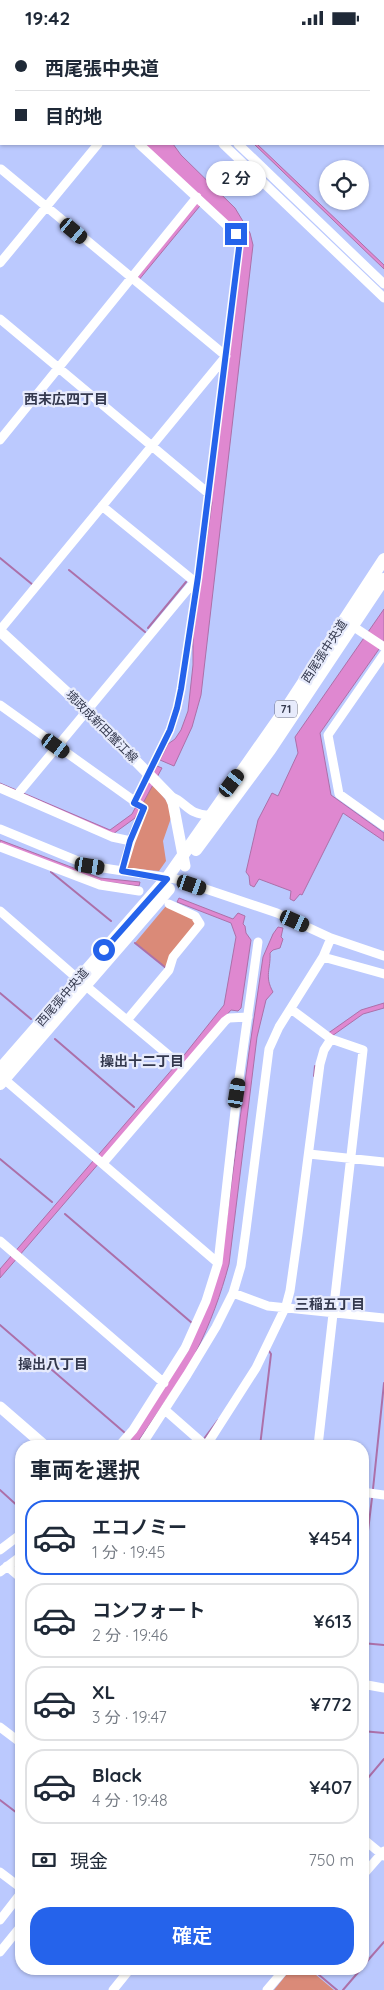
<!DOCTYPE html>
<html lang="ja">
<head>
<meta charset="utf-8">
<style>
	:root { --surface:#fff; --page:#f2f2f3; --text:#1f2937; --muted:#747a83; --line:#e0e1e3; --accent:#2563eb }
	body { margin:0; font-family:Quicksand,"Noto Sans JP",sans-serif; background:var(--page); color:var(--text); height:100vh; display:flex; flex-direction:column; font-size:19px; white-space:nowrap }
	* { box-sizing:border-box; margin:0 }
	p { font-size:16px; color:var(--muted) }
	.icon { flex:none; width:28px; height:28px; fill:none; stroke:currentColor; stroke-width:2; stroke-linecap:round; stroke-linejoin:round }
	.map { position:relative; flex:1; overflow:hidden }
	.drawer { position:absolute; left:15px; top:1405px; width:354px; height:535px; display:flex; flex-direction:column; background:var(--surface); border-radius:20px; box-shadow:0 1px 4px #0004 }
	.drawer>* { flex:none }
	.hud { position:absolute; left:0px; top:0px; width:385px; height:110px; box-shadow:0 1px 4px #0004; display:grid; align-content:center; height:110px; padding:0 15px; background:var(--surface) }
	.buttons { position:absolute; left:319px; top:125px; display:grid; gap:10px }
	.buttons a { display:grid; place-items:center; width:50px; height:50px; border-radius:50%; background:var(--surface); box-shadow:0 1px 4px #0004; font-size:25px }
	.end { position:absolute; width:22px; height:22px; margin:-11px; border:6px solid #2563eb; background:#fff; box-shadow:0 0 0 2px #fff }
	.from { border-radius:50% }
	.bubble { position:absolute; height:35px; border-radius:18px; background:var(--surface); box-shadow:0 1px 4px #0004; font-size:16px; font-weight:600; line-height:35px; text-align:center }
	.car { position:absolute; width:15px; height:30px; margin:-15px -8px; border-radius:6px; box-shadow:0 0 4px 1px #0007; background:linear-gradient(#222 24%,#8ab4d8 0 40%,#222 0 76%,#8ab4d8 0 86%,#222 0) }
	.hud b { display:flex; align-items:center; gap:18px; height:48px; font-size:19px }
	.hud b+b { border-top:1px solid var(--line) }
	.hud i { width:12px; height:12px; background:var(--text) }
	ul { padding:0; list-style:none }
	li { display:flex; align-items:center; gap:15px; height:75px; margin:0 10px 8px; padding:0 5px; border:2px solid var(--line); border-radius:20px }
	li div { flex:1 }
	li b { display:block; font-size:19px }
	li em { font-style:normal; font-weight:600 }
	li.on { border-color:var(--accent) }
	li>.icon { width:45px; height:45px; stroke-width:1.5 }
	h2 { padding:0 15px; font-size:22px; line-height:60px }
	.pay { display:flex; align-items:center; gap:12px; height:55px; padding:0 15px; font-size:19px }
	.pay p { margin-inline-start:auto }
	.action { display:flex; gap:10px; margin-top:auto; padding:10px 15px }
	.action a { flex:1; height:58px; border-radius:20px; background:var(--accent); color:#fff; font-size:20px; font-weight:600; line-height:58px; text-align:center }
	.status { display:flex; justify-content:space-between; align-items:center; height:35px; padding:0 25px; background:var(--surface); direction:ltr }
	.status svg { height:14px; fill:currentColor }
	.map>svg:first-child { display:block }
</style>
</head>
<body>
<div class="status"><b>19:42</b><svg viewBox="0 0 49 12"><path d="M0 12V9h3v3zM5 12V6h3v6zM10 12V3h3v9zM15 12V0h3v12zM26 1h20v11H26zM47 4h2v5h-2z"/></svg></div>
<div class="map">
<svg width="384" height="1955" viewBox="0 0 384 1955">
	<rect width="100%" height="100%" fill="#bbc9fe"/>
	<!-- green -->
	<path fill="#da8a78" d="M153,749L168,768L171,783L163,806L166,826L159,836L127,833L142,767Z
		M166,871L192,883L195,888L166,933L135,908Z
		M291,1934H309L334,1955H274Z"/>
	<!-- water -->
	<path fill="#df88d0" stroke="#ac70a9" d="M143,109H173L181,120L235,173L250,198L253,210L201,660L192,692L174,731L160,725L168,709L175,704L181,695L188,676L193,630V600L212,468L211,464L242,212L204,166L138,246L136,244L200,163Z
		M254,109H257L384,230V234Z
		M384,574V607L320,698L331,760L384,798V806L343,778L302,860L300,859L294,866L290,864L291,856L259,844L254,852L250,850L249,841L246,837L258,785L272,758L278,761L298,718L295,702Z
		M157,731L162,733L135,783L113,799L0,750V748L110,795L132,779Z
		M0,805L100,843L140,847L139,851L99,846L0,809Z
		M179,863L233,884L238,878L245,881L243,889L245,891L246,898L251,905L241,973L238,976L231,975L0,1243V1234L181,1024L224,970L236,902L231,888L177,867Z
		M278,892L283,893L281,902L283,904L280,913L273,915L270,918C271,934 264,941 273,957L266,965L257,1002L229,1229C221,1259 210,1289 196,1317L198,1318L135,1411H124L188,1316L221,1226L249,1017L263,922L273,899Z
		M384,968V973L363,979L332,1001L327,999L361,975Z"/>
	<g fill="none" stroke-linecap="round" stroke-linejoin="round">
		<!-- stream -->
		<path stroke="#ac70a9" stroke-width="2" d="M0,523L33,550
			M69,535L145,597
			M148,593L186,547
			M51,837L111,886
			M135,908L166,933
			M0,958L31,984
			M55,1004L134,1072
			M314,1041L315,1031
			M0,1124L52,1167
			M65,1179L192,1288
			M0,1290L125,1398
			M203,1405L218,1385
			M260,1411L271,1319L269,1316
			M373,1454L384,1348
			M0,1455L21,1474
			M362,1545L372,1463
			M362,1608L384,1610
			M362,1696L384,1698
			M362,1750L384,1724
			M0,1765L21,1781
			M362,1932L384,1907
			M312,1934L337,1955
			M343,1955L361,1934"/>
		<!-- street -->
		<path stroke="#fff" stroke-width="9" d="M23,0L24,1
			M110,0L112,1
			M125,0L127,1
			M0,76L1,74
			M223,109L384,263
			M238,109L384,249
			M1,134L226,321
			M0,228L98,109
			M0,284L208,458
			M0,405L197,162
			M102,471L194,546
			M348,588L384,612
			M0,595L226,321
			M384,619L328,700L339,759L384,791
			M0,670L144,773L131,806L122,836
			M0,753L112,802L131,806
			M17,760L198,542
			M170,761C187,767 187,780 210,780
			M134,768L170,695L177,673L181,654L198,542L240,205L236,199L139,109
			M0,794L90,831L176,844L277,878L331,903L384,921
			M0,812L100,850L139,856
			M0,876L78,944
			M323,922L384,939
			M86,951L184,1033
			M291,974L331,1004L363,1015L318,1411
			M128,984L169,935L173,922L200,889L195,881L169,869
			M4,1044L218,1228
			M309,1119L384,1127
			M103,1128L225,986L229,983L248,982
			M0,1206L164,1348
			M233,1258L268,1271L384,1283
			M165,1375L206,1411
			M119,1411L133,1395L185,1313L206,1266L218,1228L237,1058L258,907
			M141,1411L187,1340L216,1292L233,1258L241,1231L246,1195L269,1014L279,992L323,922L331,903
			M206,1411L256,1333L286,1271L290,1256L298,1199L320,1029L324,1015L331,1004
			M362,1457L384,1460
			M0,1515L21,1499
			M7,1531L21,1543
			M0,1537L21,1521
			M362,1649L384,1653
			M0,1692L21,1708
			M362,1803L384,1821
			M0,1837L21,1853
			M362,1841L384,1816
			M0,1885L21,1858
			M0,1917L21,1891
			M113,1955L130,1934
			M267,1955L285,1934"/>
		<!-- secondary -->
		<path stroke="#fff" stroke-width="11" d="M0,596L86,675L170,761L173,768L185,831
			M0,1372L45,1411"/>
		<!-- primary -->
		<path stroke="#fff" stroke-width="12" d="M196,815L270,715L384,544
			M0,1034L167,843L289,669L384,524
			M0,1049L169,854"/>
	</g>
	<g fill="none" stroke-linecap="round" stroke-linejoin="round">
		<!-- route -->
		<path stroke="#2563eb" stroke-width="6" d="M104,915L167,844L122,836L130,806L144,773L134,768L170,695L177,673L181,654L198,542L240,205L236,199"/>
	</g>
	<g text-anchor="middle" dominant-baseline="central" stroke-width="4.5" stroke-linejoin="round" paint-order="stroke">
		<!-- shield labels -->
		<rect fill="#e7ebfc" stroke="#6a6e82" stroke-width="1" x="275" y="665.5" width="22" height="17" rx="4"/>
		<g font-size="11" font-weight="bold" fill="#34394e">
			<text x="286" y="674">71</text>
		</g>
		<!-- street labels -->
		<g font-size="12" fill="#34394e" stroke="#e7ebfc">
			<text transform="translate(324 616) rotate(-57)">西尾張中央道</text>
			<text transform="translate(102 691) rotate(45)">境政成新田蟹江線</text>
			<text transform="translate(62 962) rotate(-49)">西尾張中央道</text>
		</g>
		<!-- neighbourhood labels -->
		<g font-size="14" font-weight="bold" fill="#34394e" stroke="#e7ebfc">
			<text x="66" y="364">西末広四丁目</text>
			<text x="142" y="1026">操出十二丁目</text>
			<text x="330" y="1269">三稲五丁目</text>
			<text x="53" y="1329">操出八丁目</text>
		</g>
	</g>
</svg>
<div class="buttons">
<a><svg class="icon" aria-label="locate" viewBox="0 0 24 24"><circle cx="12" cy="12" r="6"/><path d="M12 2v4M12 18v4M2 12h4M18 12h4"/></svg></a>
</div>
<i class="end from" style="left:104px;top:915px"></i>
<i class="end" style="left:236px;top:199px"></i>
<div class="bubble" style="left:206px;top:126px;width:60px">2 分</div>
<i class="car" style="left:74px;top:196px;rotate:130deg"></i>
<i class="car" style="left:56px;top:711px;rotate:126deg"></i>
<i class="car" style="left:232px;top:748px;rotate:37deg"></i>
<i class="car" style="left:90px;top:831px;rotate:99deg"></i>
<i class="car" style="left:192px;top:850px;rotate:109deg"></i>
<i class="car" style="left:295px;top:886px;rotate:114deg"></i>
<i class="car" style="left:237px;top:1058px;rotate:9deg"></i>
<div class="hud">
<b><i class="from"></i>西尾張中央道</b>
<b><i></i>目的地</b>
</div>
<section class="drawer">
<h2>車両を選択</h2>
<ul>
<li class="on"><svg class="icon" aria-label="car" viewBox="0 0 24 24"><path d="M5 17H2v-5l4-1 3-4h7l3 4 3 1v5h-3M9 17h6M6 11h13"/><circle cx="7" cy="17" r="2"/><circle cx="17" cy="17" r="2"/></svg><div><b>エコノミー</b><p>1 分 · 19:45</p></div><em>¥454</em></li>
<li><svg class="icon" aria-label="car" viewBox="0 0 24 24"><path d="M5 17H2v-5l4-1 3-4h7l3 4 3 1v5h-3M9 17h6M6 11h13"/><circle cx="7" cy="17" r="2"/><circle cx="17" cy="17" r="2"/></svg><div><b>コンフォート</b><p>2 分 · 19:46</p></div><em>¥613</em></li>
<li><svg class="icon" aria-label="car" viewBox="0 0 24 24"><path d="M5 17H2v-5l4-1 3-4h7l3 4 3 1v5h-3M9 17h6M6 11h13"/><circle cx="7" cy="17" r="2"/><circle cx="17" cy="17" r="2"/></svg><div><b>XL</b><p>3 分 · 19:47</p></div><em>¥772</em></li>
<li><svg class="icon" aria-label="car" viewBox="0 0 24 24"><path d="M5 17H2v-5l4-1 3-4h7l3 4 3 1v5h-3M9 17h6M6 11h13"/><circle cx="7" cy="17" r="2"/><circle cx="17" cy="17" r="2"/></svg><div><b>Black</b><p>4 分 · 19:48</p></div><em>¥407</em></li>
</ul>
<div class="pay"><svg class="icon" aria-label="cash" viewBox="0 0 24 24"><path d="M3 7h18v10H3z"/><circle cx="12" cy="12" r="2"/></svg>現金<p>750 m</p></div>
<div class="action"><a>確定</a></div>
</section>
</div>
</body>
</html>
